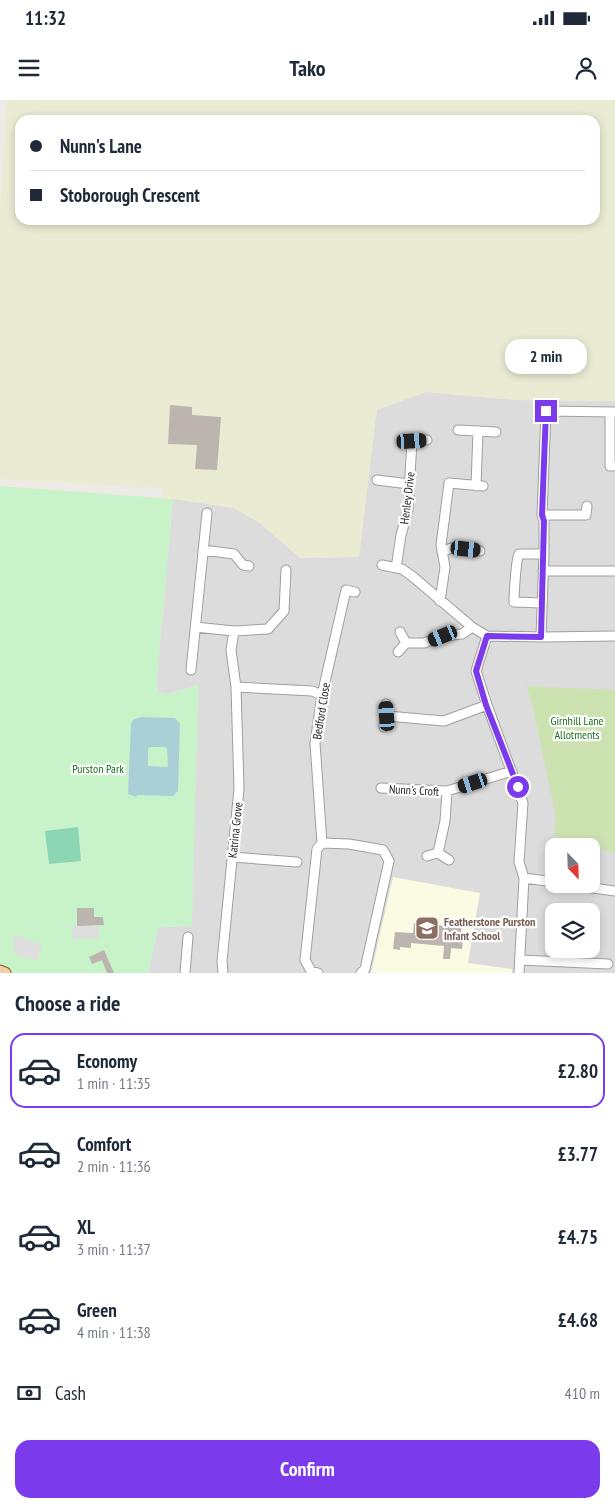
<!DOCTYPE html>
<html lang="en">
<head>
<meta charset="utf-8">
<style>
	:root { --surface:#fff; --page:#f6f6f7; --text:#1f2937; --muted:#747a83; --line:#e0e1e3; --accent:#7c3aed }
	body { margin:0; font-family:"PT Sans Narrow",sans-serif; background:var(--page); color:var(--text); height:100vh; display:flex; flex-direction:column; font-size:19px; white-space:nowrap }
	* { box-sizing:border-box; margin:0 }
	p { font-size:16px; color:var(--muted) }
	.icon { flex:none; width:28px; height:28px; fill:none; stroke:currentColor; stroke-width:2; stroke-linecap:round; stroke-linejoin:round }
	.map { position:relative; height:873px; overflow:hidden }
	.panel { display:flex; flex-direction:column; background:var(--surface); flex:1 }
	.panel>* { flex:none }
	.guide { position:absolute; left:15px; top:15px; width:585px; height:110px; border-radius:15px; box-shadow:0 2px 8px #0003; display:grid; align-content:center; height:110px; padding:0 15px; background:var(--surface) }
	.needle { width:32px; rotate:157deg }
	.controls { position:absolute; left:545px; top:738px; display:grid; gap:10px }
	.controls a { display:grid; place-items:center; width:55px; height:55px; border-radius:10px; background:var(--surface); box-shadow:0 2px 8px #0003; font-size:25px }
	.end { position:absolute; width:22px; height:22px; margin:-11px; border:6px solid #7c3aed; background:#fff; box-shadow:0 0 0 2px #fff }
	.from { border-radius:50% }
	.bubble { position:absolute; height:35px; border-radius:15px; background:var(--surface); box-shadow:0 2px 8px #0003; font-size:16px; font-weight:700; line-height:35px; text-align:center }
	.car { position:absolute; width:15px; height:30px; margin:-15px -8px; border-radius:6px; box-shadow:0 0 4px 1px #0007; background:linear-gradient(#222 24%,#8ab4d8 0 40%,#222 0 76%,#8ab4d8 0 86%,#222 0) }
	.guide b { display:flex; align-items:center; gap:18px; height:48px; font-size:19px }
	.guide b+b { border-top:1px solid var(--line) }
	.guide i { width:12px; height:12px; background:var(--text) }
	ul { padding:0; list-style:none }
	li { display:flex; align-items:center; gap:15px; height:75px; margin:0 10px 8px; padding:0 5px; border:2px solid transparent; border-radius:15px }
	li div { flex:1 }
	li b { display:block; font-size:19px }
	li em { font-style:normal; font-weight:700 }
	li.on { border-color:var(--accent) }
	li>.icon { width:45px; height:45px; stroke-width:1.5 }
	h2 { padding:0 15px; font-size:22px; line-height:60px }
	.pay { display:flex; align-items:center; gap:12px; height:55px; padding:0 15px; font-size:19px }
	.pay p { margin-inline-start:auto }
	.button { display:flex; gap:10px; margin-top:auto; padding:10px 15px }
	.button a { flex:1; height:58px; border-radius:15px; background:var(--accent); color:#fff; font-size:20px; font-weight:700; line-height:58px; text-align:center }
	.status { display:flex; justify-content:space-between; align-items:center; height:35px; padding:0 25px; background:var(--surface); direction:ltr }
	.status svg { height:14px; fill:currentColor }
	header { display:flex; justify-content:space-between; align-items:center; height:65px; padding:0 15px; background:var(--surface); font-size:22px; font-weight:700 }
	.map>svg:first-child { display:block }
</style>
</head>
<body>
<div class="status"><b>11:32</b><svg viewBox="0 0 49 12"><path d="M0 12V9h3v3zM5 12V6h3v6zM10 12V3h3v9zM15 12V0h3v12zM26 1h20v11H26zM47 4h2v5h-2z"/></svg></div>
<header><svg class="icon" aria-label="menu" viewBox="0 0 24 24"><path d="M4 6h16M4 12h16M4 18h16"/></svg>Tako<svg class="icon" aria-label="person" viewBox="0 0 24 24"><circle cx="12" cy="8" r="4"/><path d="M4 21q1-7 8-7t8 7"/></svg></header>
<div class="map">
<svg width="615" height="873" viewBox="0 0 615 873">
	<rect width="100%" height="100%" fill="#eeebe6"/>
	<!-- residential -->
	<path fill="#dcdcdc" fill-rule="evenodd" d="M426,292L515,300L615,301V873H148L158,827L191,826L198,585L168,594L159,592L156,587L173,399L234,408L260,423L300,458L359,457L376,310ZM554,746H591V784H554ZM554,811H591V849H554Z"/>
	<!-- education -->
	<path fill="#fbfae2" d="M393,777L480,793L468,863L512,869V873H371Z"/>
	<!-- farmland -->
	<path fill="#eaebd3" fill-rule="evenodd" d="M7,0H615V301L515,300L426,292L377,310L359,457H299L260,423L234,408L162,397V388L0,379V111ZM20,20H595V120H20Z"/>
	<!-- grass -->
	<path fill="#cce3b1" d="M526,586L615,590V753L554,736L556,718L533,607Z"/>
	<!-- park -->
	<path fill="#c8f3c9" d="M0,386L173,399L156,587L159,592L168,594L198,585L192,826L158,827L148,873H5L0,871Z"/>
	<!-- pitch -->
	<path fill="#8cd5b5" d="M78,727L81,761L49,764L45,731Z"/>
	<!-- parking -->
	<path fill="#dedede" d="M72,826H99V839H72Z
		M15,835L42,844L37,861L15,854L13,841Z"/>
	<!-- water -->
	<path fill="#abcfd7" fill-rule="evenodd" d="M141,617L175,618L180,624L178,691L173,696L137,695L136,697L128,694L131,624L133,620ZM150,647H166L167,649L168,667L148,666V648Z"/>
	<!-- building -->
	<path fill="#bbb4af" d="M170,305L192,307V315L221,317L217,370L195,369L197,345L168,344Z
		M77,808H94V817H103L104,825L77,826Z
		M447,821L462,823L460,838L463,839L462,849L451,848L450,859H443L444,846L411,843V848L400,847V850L393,849L395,832L413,833L414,823L446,826Z
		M104,850L114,873H107L102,860L92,864L89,857Z"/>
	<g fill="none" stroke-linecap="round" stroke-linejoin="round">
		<!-- minor casing -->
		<g stroke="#9f9f9f" stroke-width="11">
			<path id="minor" d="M610,312V366H615
				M458,330L496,332
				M377,380L409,384
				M476,386L478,331
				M542,415H586L587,406
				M203,450L234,454L243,465L249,466
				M442,452L451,448L480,451
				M382,465L402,469L412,476L472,527L487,536
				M396,468L401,435L408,409L412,341L427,340
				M543,471H615
				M440,501L445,467L441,445L449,383L483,386
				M542,503L514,502C514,494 516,459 519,454H544
				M195,527L234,531L268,529L284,511L286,470
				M487,536L476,571L487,605L523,703L519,762L524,778L519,873
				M487,536L544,537L615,536
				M541,537L544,454V421L542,415L546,311L615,312
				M406,543H424L443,536L462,534L472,527
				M398,552L406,543L400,532
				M191,570L207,413
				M236,587L312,591L322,595
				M387,616L444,621L487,605
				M384,627L387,616L386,604
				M381,688L447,691L512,671
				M322,743L315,643L322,595L346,490L355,492
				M438,753L445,721L447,691
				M427,756L438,753L449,760
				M232,757L297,762
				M524,778L554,782
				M564,784L615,791
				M520,860L608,864
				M185,873L188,837
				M223,873L222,861L239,689L236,587L231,550L234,531
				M318,873L311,871L305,860L317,749L322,743L349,744L383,750L389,761L365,869L361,873"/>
		</g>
		<!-- major casing -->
		<g stroke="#885b11" stroke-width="13">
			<path id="major" d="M0,871L5,873"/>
		</g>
		<!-- minor -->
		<use href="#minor" stroke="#fff" stroke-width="9"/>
		<!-- major -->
		<use href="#major" stroke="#f1cea7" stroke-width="11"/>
	</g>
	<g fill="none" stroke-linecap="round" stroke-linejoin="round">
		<!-- route -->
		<path stroke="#7c3aed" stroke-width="6" d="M518,687L486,605L476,571L487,536L541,537L544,421L542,415L546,311"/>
	</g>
	<!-- icons -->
	<defs>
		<g id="school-square" transform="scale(1.25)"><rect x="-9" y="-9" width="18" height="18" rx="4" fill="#8d6e63" stroke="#fff"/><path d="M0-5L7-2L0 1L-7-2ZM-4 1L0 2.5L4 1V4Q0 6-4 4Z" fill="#fff"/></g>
	</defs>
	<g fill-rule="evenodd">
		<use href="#school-square" x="427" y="828"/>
	</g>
	<g text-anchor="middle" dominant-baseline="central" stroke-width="4.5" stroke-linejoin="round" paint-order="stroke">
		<!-- street labels -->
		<g font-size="12" fill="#1e1e1e" stroke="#fff">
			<text transform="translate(407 398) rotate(-83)">Henley Drive</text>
			<text transform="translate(321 611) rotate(-81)">Bedford Close</text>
			<text transform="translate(414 690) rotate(3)">Nunn's Croft</text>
			<text transform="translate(235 730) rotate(-84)">Katrina Grove</text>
		</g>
		<!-- park labels -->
		<g font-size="12" fill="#18711b" stroke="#fff">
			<text x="577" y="620">Girnhill Lane<tspan x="577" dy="14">Allotments</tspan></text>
			<text x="98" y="668">Purston Park</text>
		</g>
		<!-- education labels -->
		<g font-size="12" font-weight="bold" fill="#785e54" stroke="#fff" text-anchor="start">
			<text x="444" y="821">Featherstone Purston<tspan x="444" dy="14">Infant School</tspan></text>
		</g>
	</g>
</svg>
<div class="controls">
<a><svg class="needle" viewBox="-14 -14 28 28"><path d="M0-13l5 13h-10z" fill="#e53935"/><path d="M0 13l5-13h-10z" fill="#747a83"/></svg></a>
<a><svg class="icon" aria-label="layers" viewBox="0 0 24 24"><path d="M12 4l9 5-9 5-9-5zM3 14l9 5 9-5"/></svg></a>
</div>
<i class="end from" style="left:518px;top:687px"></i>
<i class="end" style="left:546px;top:311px"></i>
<div class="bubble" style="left:505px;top:239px;width:82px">2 min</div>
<i class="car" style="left:412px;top:341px;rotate:87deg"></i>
<i class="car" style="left:466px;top:449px;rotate:96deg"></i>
<i class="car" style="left:443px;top:536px;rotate:248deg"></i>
<i class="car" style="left:387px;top:616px;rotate:356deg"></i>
<i class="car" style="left:473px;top:683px;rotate:252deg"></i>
<div class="guide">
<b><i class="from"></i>Nunn's Lane</b>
<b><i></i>Stoborough Crescent</b>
</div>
</div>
<section class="panel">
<h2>Choose a ride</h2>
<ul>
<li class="on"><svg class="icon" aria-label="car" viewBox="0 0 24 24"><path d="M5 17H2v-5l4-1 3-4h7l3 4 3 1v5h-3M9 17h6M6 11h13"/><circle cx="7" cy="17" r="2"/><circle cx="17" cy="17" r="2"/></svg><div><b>Economy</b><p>1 min · 11:35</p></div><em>£2.80</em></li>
<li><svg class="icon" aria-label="car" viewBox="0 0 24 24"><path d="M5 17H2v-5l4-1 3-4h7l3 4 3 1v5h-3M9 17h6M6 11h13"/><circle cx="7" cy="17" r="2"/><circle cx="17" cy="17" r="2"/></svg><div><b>Comfort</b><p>2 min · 11:36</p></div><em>£3.77</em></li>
<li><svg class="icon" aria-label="car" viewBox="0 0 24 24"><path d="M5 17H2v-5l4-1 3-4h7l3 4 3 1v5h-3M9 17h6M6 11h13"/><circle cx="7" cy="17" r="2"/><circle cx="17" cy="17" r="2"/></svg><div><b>XL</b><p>3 min · 11:37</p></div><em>£4.75</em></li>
<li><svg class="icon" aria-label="car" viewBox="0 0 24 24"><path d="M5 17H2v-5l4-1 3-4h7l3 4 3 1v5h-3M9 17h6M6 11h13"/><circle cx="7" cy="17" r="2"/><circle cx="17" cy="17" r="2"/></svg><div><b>Green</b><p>4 min · 11:38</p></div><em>£4.68</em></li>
</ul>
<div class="pay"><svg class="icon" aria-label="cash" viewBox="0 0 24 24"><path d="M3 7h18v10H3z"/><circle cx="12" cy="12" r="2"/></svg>Cash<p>410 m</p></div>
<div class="button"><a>Confirm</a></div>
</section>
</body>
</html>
